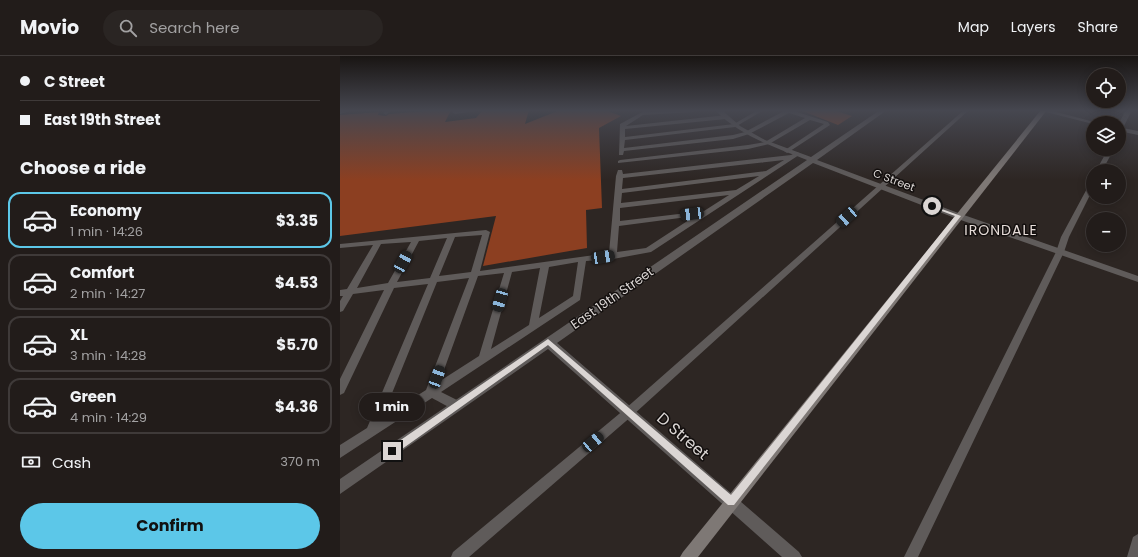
<!DOCTYPE html>
<html lang="en">
<head>
<meta charset="utf-8">
<style>
	:root { --surface:#221c1a; --page:#2a2523; --text:#f1f3f6; --muted:#a2a1a2; --line:#3f3a39; --accent:#5cc7e8 }
	body { margin:0; font-family:Poppins,sans-serif; background:var(--page); color:var(--text); height:100vh; display:flex; flex-direction:column; font-size:15px; white-space:nowrap }
	* { box-sizing:border-box; margin:0 }
	p { font-size:13px; color:var(--muted) }
	.icon { flex:none; width:22px; height:22px; fill:none; stroke:currentColor; stroke-width:2; stroke-linecap:round; stroke-linejoin:round }
	.map { position:relative; flex:1; overflow:hidden }
	.side { display:flex; flex-direction:column; background:var(--surface); width:340px }
	.side>* { flex:none }
	.hud { display:grid; align-content:center; height:88px; padding:0 20px; background:var(--surface) }
	.buttons { position:absolute; left:746px; top:12px; display:grid; gap:8px }
	.buttons a { display:grid; place-items:center; width:40px; height:40px; border-radius:50%; background:var(--surface); box-shadow:0 2px 10px #0003,0 0 0 1px var(--line); font-size:20px }
	.end { position:absolute; width:18px; height:18px; margin:-9px; border:5px solid #dbd6d4; background:#111; box-shadow:0 0 0 2px #111 }
	.from { border-radius:50% }
	.bubble { position:absolute; height:28px; border-radius:14px; background:var(--surface); box-shadow:0 2px 10px #0003,0 0 0 1px var(--line); font-size:13px; font-weight:700; line-height:28px; text-align:center }
	.car { position:absolute; width:12px; height:24px; margin:-12px -6px; border-radius:5px; box-shadow:0 0 3px 1px #0007; background:linear-gradient(#222 24%,#8ab4d8 0 40%,#222 0 76%,#8ab4d8 0 86%,#222 0) }
	.hud b { display:flex; align-items:center; gap:14px; height:38px; font-size:15px }
	.hud b+b { border-top:1px solid var(--line) }
	.hud i { width:10px; height:10px; background:var(--text) }
	ul { padding:0; list-style:none }
	li { display:flex; align-items:center; gap:12px; height:56px; margin:0 8px 6px; padding:0 12px; border:2px solid var(--line); border-radius:12px }
	li div { flex:1 }
	li b { display:block; font-size:15px }
	li em { font-style:normal; font-weight:700 }
	li.current { border-color:var(--accent) }
	li>.icon { width:36px; height:36px; stroke-width:1.5 }
	h2 { padding:0 20px; font-size:18px; line-height:48px }
	.pay { display:flex; align-items:center; gap:10px; height:44px; padding:0 20px; font-size:15px }
	.pay p { margin-inline-start:auto }
	.action { display:flex; gap:8px; margin-top:auto; padding:8px 20px }
	.action a { flex:1; height:46px; border-radius:24px; background:var(--accent); color:#111; font-size:16px; font-weight:700; line-height:46px; text-align:center }
	header { display:flex; align-items:center; gap:24px; box-sizing:border-box; height:56px; padding:0 20px; background:var(--surface); border-bottom:1px solid var(--line) }
	header strong { font-size:19px }
	nav { display:flex; gap:22px; margin-inline-start:auto; font-size:14px }
	.search { width:280px; height:36px; background:var(--page); display:flex; align-items:center; gap:10px; box-sizing:border-box; padding:0 14px; border-radius:22px; color:var(--muted); font-size:15px }
	main { display:flex; flex:1; min-height:0 }
	.map>svg:first-child { display:block }
</style>
</head>
<body>
<header>
<strong>Movio</strong>
<div class="search"><svg class="icon" aria-label="search" viewBox="0 0 24 24"><circle cx="10" cy="10" r="6"/><path d="M15 15l6 6"/></svg>Search here</div>
<nav><a>Map</a><a>Layers</a><a>Share</a></nav>
</header>
<main>
<section class="side">
<div class="hud">
<b><i class="from"></i>C Street</b>
<b><i></i>East 19th Street</b>
</div>
<h2>Choose a ride</h2>
<ul>
<li class="current"><svg class="icon" aria-label="car" viewBox="0 0 24 24"><path d="M5 17H2v-5l4-1 3-4h7l3 4 3 1v5h-3M9 17h6M6 11h13"/><circle cx="7" cy="17" r="2"/><circle cx="17" cy="17" r="2"/></svg><div><b>Economy</b><p>1 min · 14:26</p></div><em>$3.35</em></li>
<li><svg class="icon" aria-label="car" viewBox="0 0 24 24"><path d="M5 17H2v-5l4-1 3-4h7l3 4 3 1v5h-3M9 17h6M6 11h13"/><circle cx="7" cy="17" r="2"/><circle cx="17" cy="17" r="2"/></svg><div><b>Comfort</b><p>2 min · 14:27</p></div><em>$4.53</em></li>
<li><svg class="icon" aria-label="car" viewBox="0 0 24 24"><path d="M5 17H2v-5l4-1 3-4h7l3 4 3 1v5h-3M9 17h6M6 11h13"/><circle cx="7" cy="17" r="2"/><circle cx="17" cy="17" r="2"/></svg><div><b>XL</b><p>3 min · 14:28</p></div><em>$5.70</em></li>
<li><svg class="icon" aria-label="car" viewBox="0 0 24 24"><path d="M5 17H2v-5l4-1 3-4h7l3 4 3 1v5h-3M9 17h6M6 11h13"/><circle cx="7" cy="17" r="2"/><circle cx="17" cy="17" r="2"/></svg><div><b>Green</b><p>4 min · 14:29</p></div><em>$4.36</em></li>
</ul>
<div class="pay"><svg class="icon" aria-label="cash" viewBox="0 0 24 24"><path d="M3 7h18v10H3z"/><circle cx="12" cy="12" r="2"/></svg>Cash<p>370 m</p></div>
<div class="action"><a>Confirm</a></div>
</section>
<div class="map">
<svg width="798" height="501" viewBox="0 0 798 501">
	<rect width="100%" height="100%" fill="#2d2623"/>
	<!-- building -->
	<path fill="#8c3f21" d="M98,54H111L105,66L136,62L142,55L166,54H189L185,68L220,54H265L281,60L259,72L262,152L246,154L247,192L143,210L156,160L0,180V59L39,56L38,59L46,60L49,58Z
		M460,54H493L512,60L498,69Z"/>
	<g fill="none" stroke-linecap="round" stroke-linejoin="round">
		<!-- lane -->
		<path fill="#5f5b5a" fill-rule="evenodd" d="M0,54H13L0,58Z
			M46,54H51L46,59L43,57Z
			M113,54H142L115,58L112,56Z
			M306,54H312L310,56L355,54L353,56L303,59L286,70L386,59L389,61L386,63L285,73V81L394,68L418,54H424L395,71L285,84L284,92L393,79L405,76L444,55L443,54H451L488,66L490,69L447,97L444,95L445,94L484,68L470,64L429,88L408,93L278,107V105L280,104L408,89L425,86L465,62L449,57L409,78L393,83L284,95L283,99H279L280,68Z
			M624,54H629L293,359L129,501H111L113,496L285,353Z
			M768,93H774L762,115H756Z
			M457,96L459,97V99L311,196L273,203L246,205L240,244L101,336L121,346L122,349L121,352C112,355 100,346 92,342L0,402V389L27,372L88,228L54,232L4,337L0,339V323L44,234L13,238L3,255L0,256V245L3,240H0V234L7,233L33,189L0,192V188L146,174L150,176L140,215L269,197L276,120L278,114H282L283,118L451,99ZM444,104L426,115L282,133L283,122ZM419,120L396,134L281,147L282,137ZM389,139L364,155L280,165V152ZM355,160L306,192L277,196L279,170ZM142,179L131,216L99,220L115,181ZM107,182L90,222L57,226L79,185ZM71,186L48,227L17,232L41,188ZM238,206L233,240L199,262L209,211ZM200,212L189,269L151,293L172,216ZM164,217L139,300L100,325L138,220ZM129,222L86,334L42,362L97,226Z
			M753,125V133L729,181L724,196L578,501H564L716,196L721,181L750,127Z"/>
		<!-- street -->
		<path fill="#5f5b5a" fill-rule="evenodd" d="M375,54H382L400,70L425,84L471,101L540,54H547L477,104L621,158L798,220V226L615,162L473,107L217,287L459,496L462,501H442L208,293L0,438V423L467,104C434,91 400,80 375,54Z
			M698,54H709L758,67H753V68Z
			M786,54H792L783,72L798,75V79L779,75V67Z
			M798,478V501H787L793,481Z"/>
		<!-- secondary -->
		<path fill="#7e7875" fill-rule="evenodd" d="M701,54H707L358,501H340L343,496Z"/>
	</g>
	<!-- sky -->
	<linearGradient id="sky" x2="0" y2="1"><stop stop-color="#191513"/><stop offset="0.44" stop-color="#464750"/><stop offset="1" stop-color="#464750" stop-opacity="0"/></linearGradient>
	<rect width="798" height="124" fill="url(#sky)"/>
	<!-- route -->
	<path fill="#dbd6d4" d="M591,149L621,160L394,449H388L208,289L55,398H49V392L208,283L391,439L615,160L591,151Z"/>
	<g text-anchor="middle" dominant-baseline="central" stroke-width="3" stroke-linejoin="round" paint-order="stroke">
		<!-- far-street labels -->
		<g font-size="11" fill="#dbd6d4" stroke="#130f0e">
			<text transform="translate(554 124) rotate(21)">C Street</text>
		</g>
		<!-- street labels -->
		<g font-size="13" fill="#dbd6d4" stroke="#130f0e">
			<text transform="translate(272 242) rotate(-35)">East 19th Street</text>
		</g>
		<!-- neighbourhood labels -->
		<g font-size="14" letter-spacing="1" fill="#e5dbd7" stroke="#130f0e">
			<text x="661" y="174">IRONDALE</text>
		</g>
		<!-- near-street labels -->
		<g font-size="16" fill="#dbd6d4" stroke="#130f0e">
			<text transform="translate(343 380) rotate(41)">D Street</text>
		</g>
	</g>
</svg>
<div class="buttons">
<a><svg class="icon" aria-label="locate" viewBox="0 0 24 24"><circle cx="12" cy="12" r="6"/><path d="M12 2v4M12 18v4M2 12h4M18 12h4"/></svg></a>
<a><svg class="icon" aria-label="layers" viewBox="0 0 24 24"><path d="M12 4l9 5-9 5-9-5zM3 14l9 5 9-5"/></svg></a>
<a>+</a>
<a>−</a>
</div>
<i class="end from" style="left:592px;top:150px"></i>
<i class="end" style="left:52px;top:395px"></i>
<div class="bubble" style="left:19px;top:337px;width:66px">1 min</div>
<i class="car" style="left:352px;top:158px;rotate:263deg"></i>
<i class="car" style="left:507px;top:161px;rotate:228deg"></i>
<i class="car" style="left:263px;top:201px;rotate:81deg"></i>
<i class="car" style="left:63px;top:206px;rotate:29deg"></i>
<i class="car" style="left:160px;top:244px;rotate:196deg"></i>
<i class="car" style="left:97px;top:321px;rotate:20deg"></i>
<i class="car" style="left:253px;top:386px;rotate:50deg"></i>
</div>
</main>
</body>
</html>
